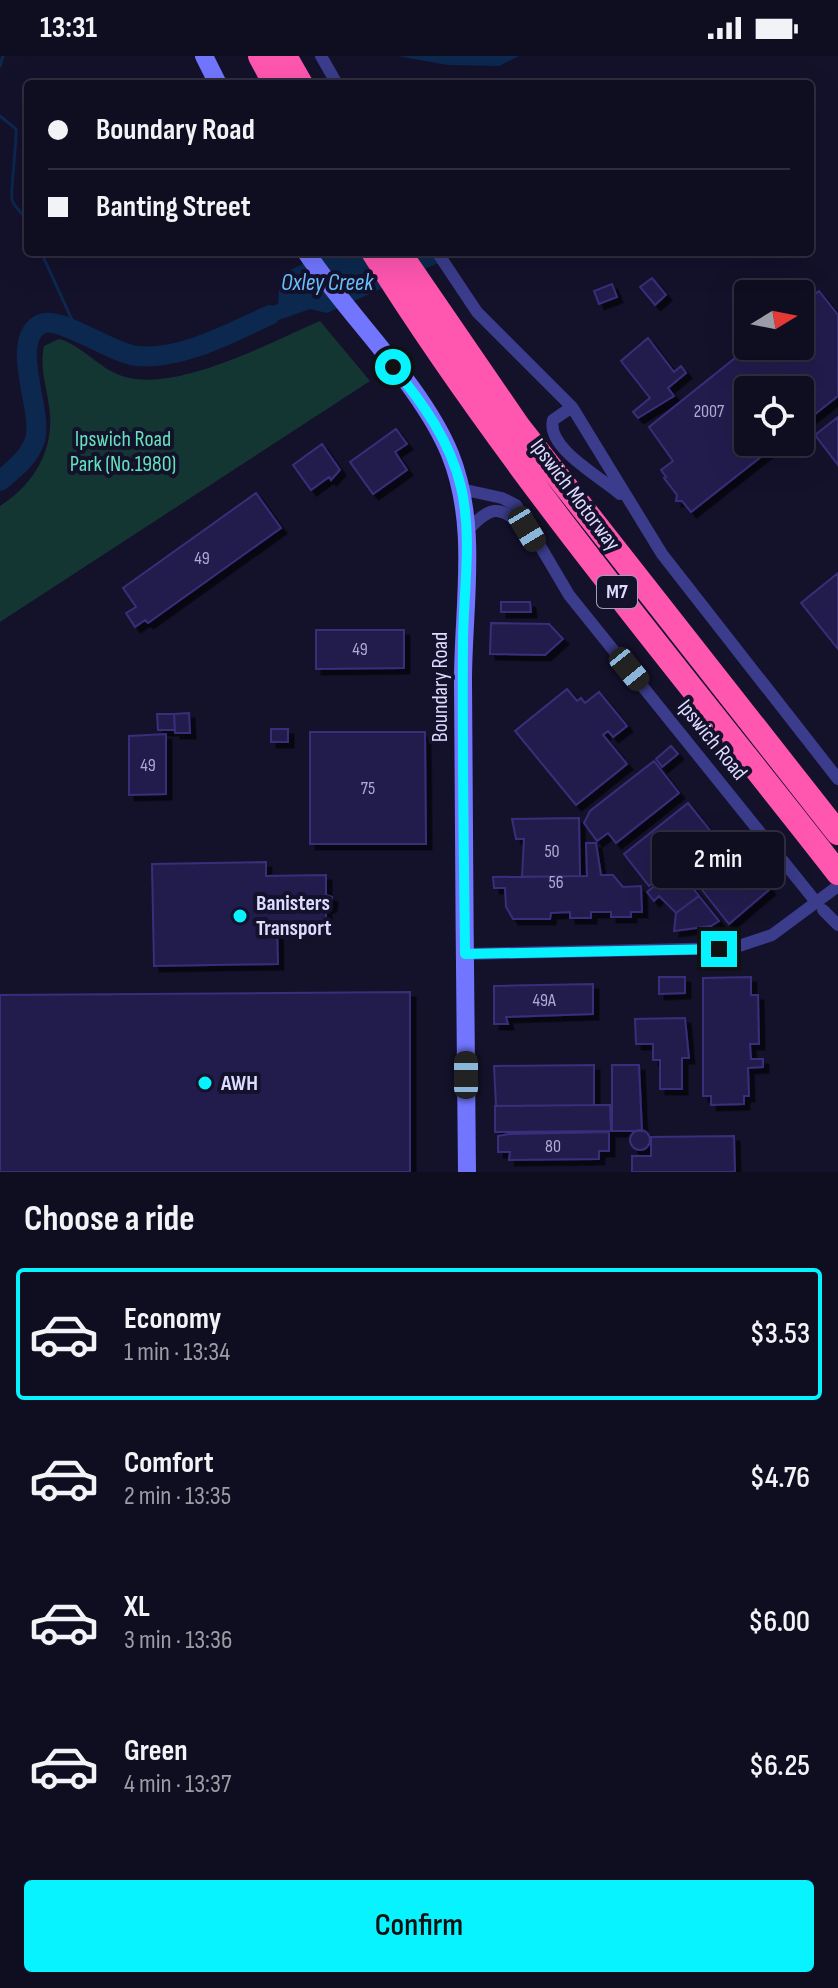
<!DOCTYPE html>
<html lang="en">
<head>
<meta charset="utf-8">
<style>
	:root { --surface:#0f0d20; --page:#1d1b2d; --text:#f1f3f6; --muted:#9b9ca5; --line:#2f2d3e; --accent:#07f3ff }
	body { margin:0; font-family:"Sofia Sans Condensed",sans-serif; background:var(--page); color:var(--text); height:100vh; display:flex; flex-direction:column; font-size:30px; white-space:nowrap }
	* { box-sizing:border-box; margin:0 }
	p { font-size:26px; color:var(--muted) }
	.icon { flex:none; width:44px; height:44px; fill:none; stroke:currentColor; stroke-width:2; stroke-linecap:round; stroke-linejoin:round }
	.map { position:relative; height:1116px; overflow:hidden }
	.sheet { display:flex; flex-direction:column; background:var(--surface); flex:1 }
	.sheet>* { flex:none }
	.banner { position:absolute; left:24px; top:24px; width:790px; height:176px; border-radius:8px; box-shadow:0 8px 32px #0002,0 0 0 2px var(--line); display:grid; align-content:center; height:176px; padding:0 24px; background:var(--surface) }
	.needle { width:52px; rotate:80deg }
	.tools { position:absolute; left:734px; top:224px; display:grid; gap:16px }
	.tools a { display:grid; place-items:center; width:80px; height:80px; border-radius:8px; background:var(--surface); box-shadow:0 8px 32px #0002,0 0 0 2px var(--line); font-size:40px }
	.end { position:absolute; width:36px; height:36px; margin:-18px; border:10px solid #07f3ff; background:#111; box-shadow:0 0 0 4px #111 }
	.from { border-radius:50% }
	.bubble { position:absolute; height:56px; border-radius:8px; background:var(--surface); box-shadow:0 8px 32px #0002,0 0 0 2px var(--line); font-size:26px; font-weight:600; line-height:56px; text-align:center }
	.car { position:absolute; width:24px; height:48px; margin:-24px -12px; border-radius:10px; box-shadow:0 0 6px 2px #0007; background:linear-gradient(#222 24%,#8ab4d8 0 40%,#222 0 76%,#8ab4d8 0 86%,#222 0) }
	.banner b { display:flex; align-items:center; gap:28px; height:76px; font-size:30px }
	.banner b+b { border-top:2px solid var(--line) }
	.banner i { width:20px; height:20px; background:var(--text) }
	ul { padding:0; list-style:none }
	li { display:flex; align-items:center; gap:24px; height:132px; margin:0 16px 12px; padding:0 8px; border:4px solid transparent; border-radius:8px }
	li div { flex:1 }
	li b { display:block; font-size:30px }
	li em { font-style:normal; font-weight:600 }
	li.active { border-color:var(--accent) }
	li>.icon { width:72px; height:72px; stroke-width:1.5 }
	h2 { padding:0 24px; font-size:36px; line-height:96px }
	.action { display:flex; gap:16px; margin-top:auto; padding:16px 24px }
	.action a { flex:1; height:92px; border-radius:8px; background:var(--accent); color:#111; font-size:32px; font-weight:600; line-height:92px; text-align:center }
	.status { display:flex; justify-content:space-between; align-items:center; height:56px; padding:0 40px; background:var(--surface); direction:ltr }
	.status svg { height:22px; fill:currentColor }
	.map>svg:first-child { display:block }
</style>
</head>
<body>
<div class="status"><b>13:31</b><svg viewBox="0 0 49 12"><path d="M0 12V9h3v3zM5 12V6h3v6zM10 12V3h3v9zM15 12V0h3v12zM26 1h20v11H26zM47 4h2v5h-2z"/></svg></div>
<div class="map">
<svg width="838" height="1116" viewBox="0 0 838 1116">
	<defs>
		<filter id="shadow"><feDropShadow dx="5.5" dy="5.5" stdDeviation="0" flood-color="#0009"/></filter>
	</defs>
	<rect width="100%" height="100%" fill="#14112b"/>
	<!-- green -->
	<path fill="#143633" d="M320,265L370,325L0,566V450C32,430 53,397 50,358C48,334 39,314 44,290L59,283C82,289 98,312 122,320C175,338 271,286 320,265Z"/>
	<!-- water -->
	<path fill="#0c284f" d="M397,0H519L499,10L448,9Z
		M327,196H463L327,257L310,253L248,275L241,262L278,248L280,219Z"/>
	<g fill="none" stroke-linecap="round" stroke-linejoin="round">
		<!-- stream -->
		<path stroke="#0c284f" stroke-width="3" d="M0,10L3,0
			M0,60L16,73C17,85 10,139 12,144C14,151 23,158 28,164
			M41,196L78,277"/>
		<!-- river -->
		<path stroke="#0c284f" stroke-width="20" d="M0,425C14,413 29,402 35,384C44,356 8,285 41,268C59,259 113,298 137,300C182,304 230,277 270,259"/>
	</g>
	<!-- building -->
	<path fill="#241c4d" stroke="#392e79" stroke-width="2" filter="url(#shadow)" d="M652,222L666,239L655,249L640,231Z
		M612,228L617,241L599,248L594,235Z
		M819,235L838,259V340L800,370V334H748V386H780L691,456L682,445H676L677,439L664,422L666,421L661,414L673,405L649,371L750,290H800V250Z
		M648,282L674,316L681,310L686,317L668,332L674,340L638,362L633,356L650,342L621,305Z
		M838,361V409L815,379Z
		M396,373L407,388L395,396L407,414L373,438L350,406Z
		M322,388L340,414L331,424L329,421L311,434L293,409Z
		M256,437L281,472L148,567L145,564L135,571L126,557L136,551L123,532Z
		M838,517V593L801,547Z
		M501,546H530L531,556H501Z
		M491,567L549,568L563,583L545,599L490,598Z
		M316,574H404V612L316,613Z
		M567,633L577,645L581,642L585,647L599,636L627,670L613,681L608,675L603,679L627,708L576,749L515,675Z
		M189,657L190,677H175L174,658Z
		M157,658H174L175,674H158Z
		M271,673H288V686H271Z
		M310,676H425L426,788H310Z
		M166,678V738L129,739V680Z
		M671,690L678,698L662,711L656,703Z
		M654,705L679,737L616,787L608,777L597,785L584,767L590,755Z
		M688,747L713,778L649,830L624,798Z
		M579,762L580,820L522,821L524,783H516L512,763Z
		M718,786L746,816L753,811L770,833L729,868L684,811Z
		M586,787H596L601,819H613L623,831L641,830L642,856H631V861H611V856H591V862H570V856L551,857L550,863H513L506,851L505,832H494L493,821L587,820Z
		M266,806V820L326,819V839L332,841L331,850L326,852V868L277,869L278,908L154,910L152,808Z
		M677,812L699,840L676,857L659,840L654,845L647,836Z
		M699,840L719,865L711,870L674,875L676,857Z
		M659,921H685V937L659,938Z
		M751,921V939H758L759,988H750L751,1003H763V1011L748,1012L749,1040H744V1048L711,1049V1040H703V922Z
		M593,928V958L506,961L508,968H494V930Z
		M410,936V1116H0V939Z
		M685,962L689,1002H682V1033H660V1004H653V988H636L635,963Z
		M594,1009V1049L496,1050L494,1010Z
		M612,1009H639L642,1075H612Z
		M594,1049H610L611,1075L495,1076V1050Z
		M630 1084a10 10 0 1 1 20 0a10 10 0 1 1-20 0Z
		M609,1076V1095H599V1103L509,1104L510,1096H498V1080L509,1078Z
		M734,1080L735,1116H632V1100H651V1081Z"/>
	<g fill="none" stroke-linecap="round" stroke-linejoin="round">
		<!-- minor -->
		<path stroke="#3b3c8b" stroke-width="12" d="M321,0L337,28
			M437,196L477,256L572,351L662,498L838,723
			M572,351L553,364C546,392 601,421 620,438
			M461,433L502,442L516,449L569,539L812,841
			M467,475C490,450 499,448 524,471
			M823,854L838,869
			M465,898L733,892L772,879L838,830"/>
		<!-- secondary -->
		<path stroke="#7276ff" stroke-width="18" d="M204,0L218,28
			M306,196C349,261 421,328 450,398C479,470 463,549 463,625C464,789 465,952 467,1116"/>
		<!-- motorway -->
		<path stroke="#ff56b0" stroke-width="24" d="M260,0L275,28
			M285,0L301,28
			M373,196C510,415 679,613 838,817
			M399,196L519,371L838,777"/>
	</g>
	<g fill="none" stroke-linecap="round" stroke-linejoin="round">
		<!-- route -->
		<path stroke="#07f3ff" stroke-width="10" d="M393,311C423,347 450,385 461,431C473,483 463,536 463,589C462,692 464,795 465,898L719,893"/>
	</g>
	<!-- markers -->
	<g fill="#07f3ff" stroke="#14112b" stroke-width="3">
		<circle cx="240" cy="860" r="8"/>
		<circle cx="205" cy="1027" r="8"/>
	</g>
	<g text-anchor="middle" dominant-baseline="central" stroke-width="8" stroke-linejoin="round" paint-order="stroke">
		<!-- number labels -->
		<g font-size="18" fill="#afabd2">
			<text x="709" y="355">2007</text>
			<text x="202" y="502">49</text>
			<text x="360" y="593">49</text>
			<text x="148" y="709">49</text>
			<text x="368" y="732">75</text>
			<text x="552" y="795">50</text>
			<text x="556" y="826">56</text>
			<text x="544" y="944">49A</text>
			<text x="553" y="1090">80</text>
		</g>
		<!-- shield labels -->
		<rect fill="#14112b" stroke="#a19ebf" stroke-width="2" x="597" y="520" width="40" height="32" rx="6"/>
		<g font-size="20" font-weight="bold" fill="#dddbff">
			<text x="617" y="536">M7</text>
		</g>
		<!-- park labels -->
		<g font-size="22" fill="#63e3bc" stroke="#14112b">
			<text x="123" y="383">Ipswich Road<tspan x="123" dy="25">Park (No.1980)</tspan></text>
		</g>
		<!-- street labels -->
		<g font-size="22" fill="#dddbff" stroke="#14112b">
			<text transform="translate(575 439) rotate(53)">Ipswich Motorway</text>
			<text transform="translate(440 631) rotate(-90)">Boundary Road</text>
			<text transform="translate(712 684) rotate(51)">Ipswich Road</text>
		</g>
		<!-- poi labels -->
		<g font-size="22" font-weight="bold" fill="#dddbff" stroke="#14112b" text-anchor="start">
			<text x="256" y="847">Banisters<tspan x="256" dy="25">Transport</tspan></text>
			<text x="221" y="1027">AWH</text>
		</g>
		<!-- water labels -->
		<g font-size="24" font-style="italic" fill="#69c1ff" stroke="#14112b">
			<text x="327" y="226">Oxley Creek</text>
		</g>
	</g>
</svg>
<div class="tools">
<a><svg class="needle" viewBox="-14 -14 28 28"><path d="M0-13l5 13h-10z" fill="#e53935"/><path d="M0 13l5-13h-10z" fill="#9b9ca5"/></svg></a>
<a><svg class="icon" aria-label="locate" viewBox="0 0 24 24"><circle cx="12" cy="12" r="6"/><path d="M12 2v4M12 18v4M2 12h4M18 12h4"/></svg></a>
</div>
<i class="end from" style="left:393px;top:311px"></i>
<i class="end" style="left:719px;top:893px"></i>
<div class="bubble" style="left:652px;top:776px;width:132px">2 min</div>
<i class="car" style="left:527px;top:473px;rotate:149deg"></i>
<i class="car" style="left:629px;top:613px;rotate:141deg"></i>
<i class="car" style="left:466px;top:1019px;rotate:0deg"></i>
<div class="banner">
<b><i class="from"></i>Boundary Road</b>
<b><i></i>Banting Street</b>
</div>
</div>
<section class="sheet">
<h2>Choose a ride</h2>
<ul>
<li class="active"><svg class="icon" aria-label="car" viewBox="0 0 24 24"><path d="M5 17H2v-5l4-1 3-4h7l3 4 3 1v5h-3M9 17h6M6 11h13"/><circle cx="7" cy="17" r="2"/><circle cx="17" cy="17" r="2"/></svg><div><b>Economy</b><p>1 min · 13:34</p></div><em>$3.53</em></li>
<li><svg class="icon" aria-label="car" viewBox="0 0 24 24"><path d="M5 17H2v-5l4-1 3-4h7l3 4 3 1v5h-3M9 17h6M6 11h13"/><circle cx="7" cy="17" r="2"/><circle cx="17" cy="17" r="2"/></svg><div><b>Comfort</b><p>2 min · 13:35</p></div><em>$4.76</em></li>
<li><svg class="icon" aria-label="car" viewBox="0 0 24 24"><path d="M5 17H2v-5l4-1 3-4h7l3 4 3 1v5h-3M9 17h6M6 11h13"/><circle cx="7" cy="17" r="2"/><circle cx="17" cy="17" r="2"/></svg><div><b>XL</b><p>3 min · 13:36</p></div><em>$6.00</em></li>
<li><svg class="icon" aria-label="car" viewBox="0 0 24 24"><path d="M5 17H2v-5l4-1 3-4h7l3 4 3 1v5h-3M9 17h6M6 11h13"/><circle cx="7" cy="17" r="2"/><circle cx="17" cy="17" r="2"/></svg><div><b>Green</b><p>4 min · 13:37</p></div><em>$6.25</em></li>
</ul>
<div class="action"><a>Confirm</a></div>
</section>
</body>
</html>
